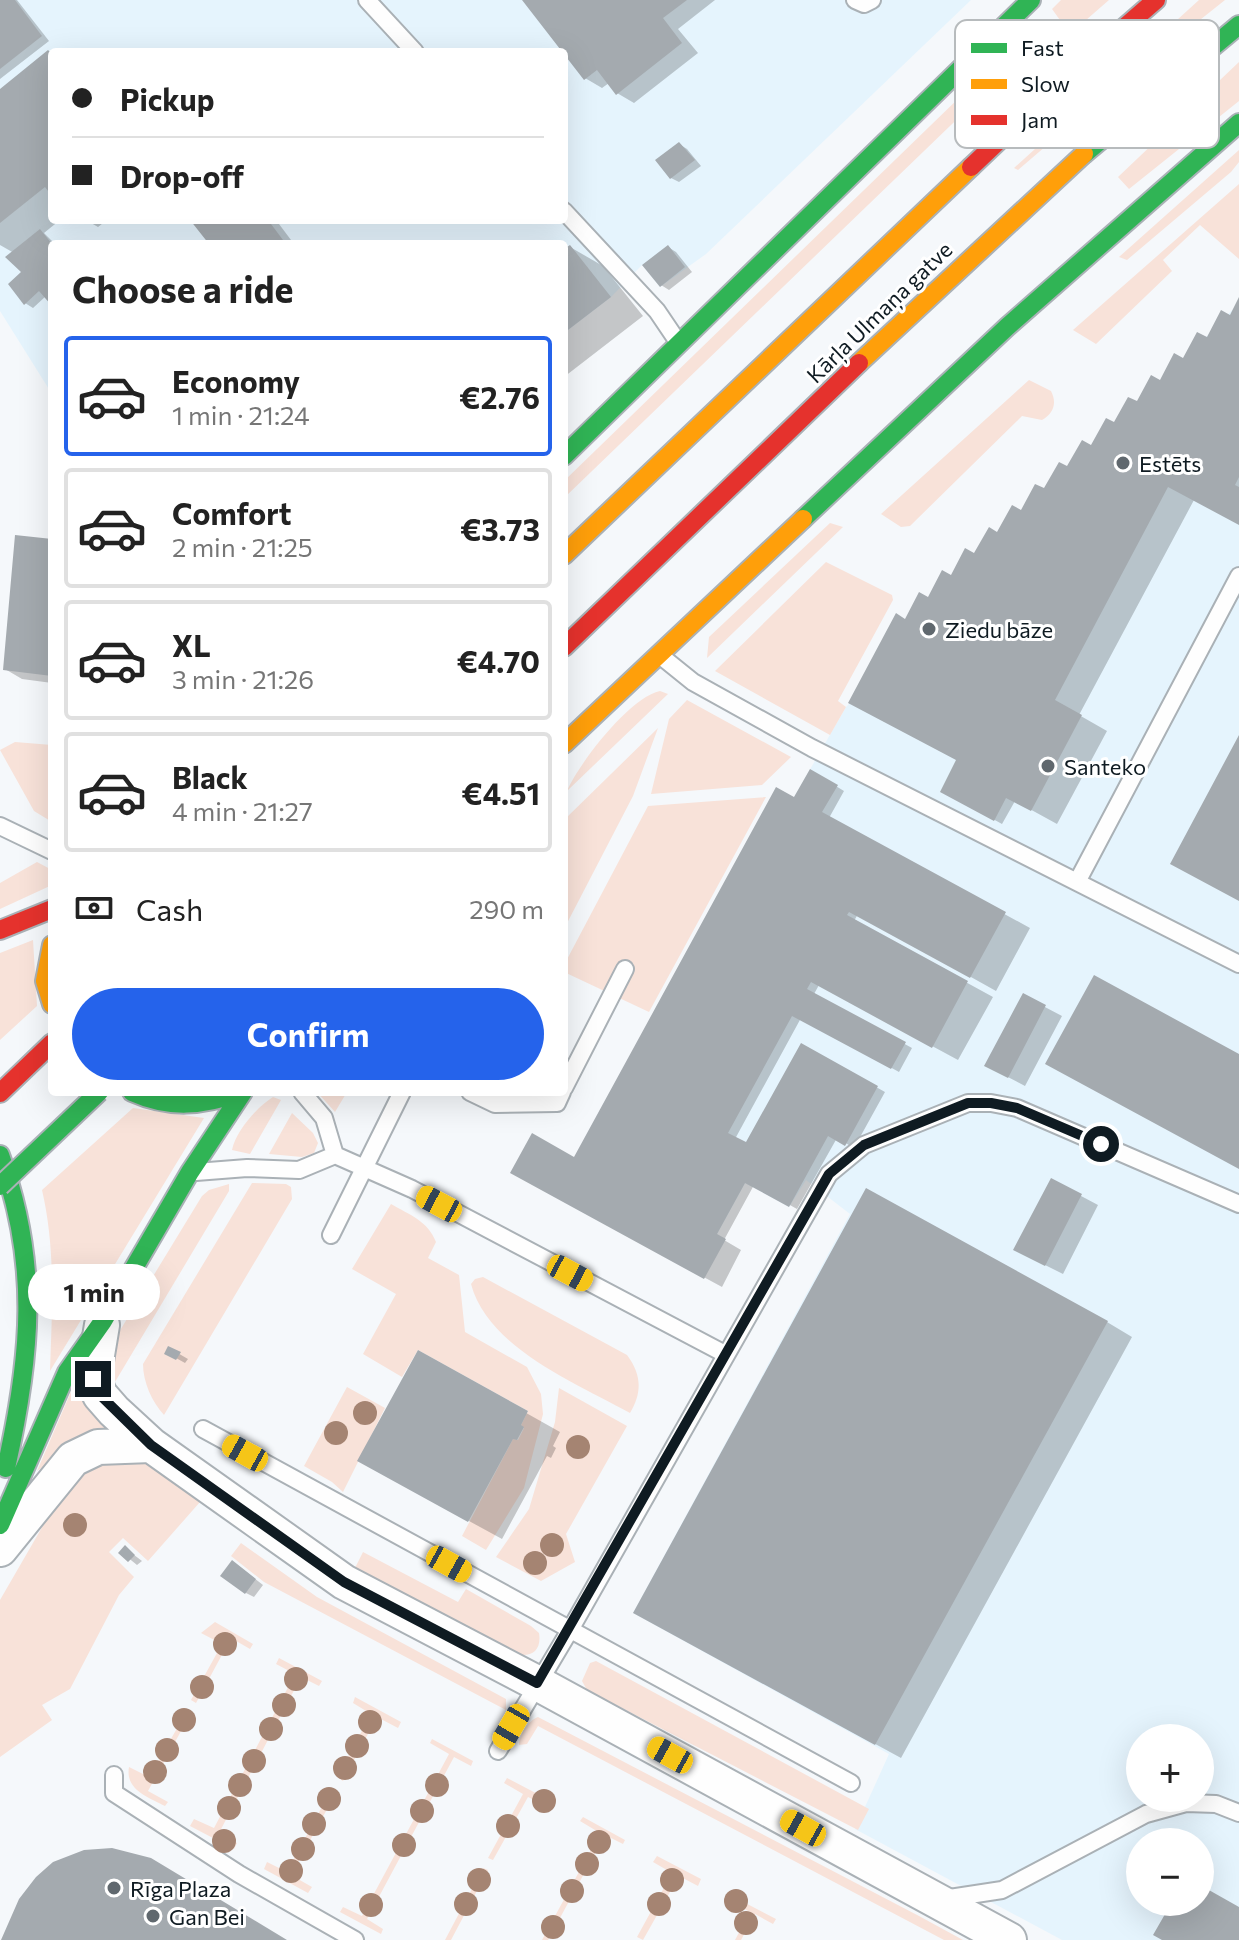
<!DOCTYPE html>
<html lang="en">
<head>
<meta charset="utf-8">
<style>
	:root { --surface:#fff; --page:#f6f6f6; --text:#222; --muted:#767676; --line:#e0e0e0; --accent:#2563eb }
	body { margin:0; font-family:Commissioner,sans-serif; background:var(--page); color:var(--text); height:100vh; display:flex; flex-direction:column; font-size:30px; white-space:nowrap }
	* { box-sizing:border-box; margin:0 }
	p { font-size:26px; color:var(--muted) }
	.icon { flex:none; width:44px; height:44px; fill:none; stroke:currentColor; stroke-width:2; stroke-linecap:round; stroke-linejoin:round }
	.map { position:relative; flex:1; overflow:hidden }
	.panel { position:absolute; left:48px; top:240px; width:520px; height:856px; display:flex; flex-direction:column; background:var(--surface); border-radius:8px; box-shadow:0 8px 32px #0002 }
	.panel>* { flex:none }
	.hud { position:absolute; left:48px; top:48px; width:520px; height:176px; border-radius:8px; box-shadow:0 8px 32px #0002; display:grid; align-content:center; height:176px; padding:0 24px; background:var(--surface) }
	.tools { position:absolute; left:1126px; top:1724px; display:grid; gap:16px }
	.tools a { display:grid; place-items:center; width:88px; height:88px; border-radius:50%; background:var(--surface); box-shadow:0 8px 32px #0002; font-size:40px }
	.end { position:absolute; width:36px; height:36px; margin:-18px; border:10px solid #0f1b22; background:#fff; box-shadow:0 0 0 4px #fff }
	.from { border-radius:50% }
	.bubble { position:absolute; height:56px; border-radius:28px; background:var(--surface); box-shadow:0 8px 32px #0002; font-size:26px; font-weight:700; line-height:56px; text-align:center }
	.car { position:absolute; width:24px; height:48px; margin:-24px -12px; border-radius:10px; box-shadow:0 0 6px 2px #0007; background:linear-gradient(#f5c518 24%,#345 0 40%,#f5c518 0 76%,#345 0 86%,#f5c518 0) }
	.hud b { display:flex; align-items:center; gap:28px; height:76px; font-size:30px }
	.hud b+b { border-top:2px solid var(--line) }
	.hud i { width:20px; height:20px; background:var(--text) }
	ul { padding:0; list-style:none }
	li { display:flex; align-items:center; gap:24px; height:120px; margin:0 16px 12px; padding:0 8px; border:4px solid var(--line); border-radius:8px }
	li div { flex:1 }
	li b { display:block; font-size:30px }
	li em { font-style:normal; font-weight:700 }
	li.selected { border-color:var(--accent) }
	li>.icon { width:72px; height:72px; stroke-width:1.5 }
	h2 { padding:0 24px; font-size:36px; line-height:96px }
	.pay { display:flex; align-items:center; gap:20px; height:88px; padding:0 24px; font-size:30px }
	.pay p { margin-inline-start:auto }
	.button { display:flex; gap:16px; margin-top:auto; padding:16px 24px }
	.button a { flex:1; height:92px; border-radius:48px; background:var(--accent); color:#fff; font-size:32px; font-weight:700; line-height:92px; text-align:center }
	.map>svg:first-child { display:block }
</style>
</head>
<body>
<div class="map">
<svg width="1239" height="1940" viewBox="0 0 1239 1940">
	<rect width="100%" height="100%" fill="#f5f8fb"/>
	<!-- built -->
	<path fill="#e5f4fd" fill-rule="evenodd" d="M0,0H971L706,254L660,287L642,265L611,297L564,333V244H52V394L0,311ZM52,52H564V220H52Z
		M1239,303V1940H1062L855,1829L889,1754L633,1613L850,1214L806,1180L789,1207L745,1183L717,1234L605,1125L846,707ZM1140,1738H1200V1798H1140ZM1140,1842H1200V1902H1140Z"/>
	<!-- green -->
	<path fill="#f8e2d9" d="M1061,0H1109L1070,34L1052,9Z
		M1199,0H1225L1102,98L1018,170L1014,168Z
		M996,62L1006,72L564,498V481Z
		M1239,62V101L1129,189L1118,177Z
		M1239,150V162L1231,172L1127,260L1119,257Z
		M1239,184V259L1200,225L1163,260L1172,271L1096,344L1073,330Z
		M1029,380L1051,391C1057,403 1054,413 1042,420L1022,416L910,526L901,527L881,514Z
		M830,523L843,527L707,658L709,637Z
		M826,562L892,595L893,600L838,701L846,707L830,735L715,671Z
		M660,691L668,694L567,791C579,763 630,697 660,691Z
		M687,700L791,757L762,785L651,794L669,719Z
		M658,728L633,796L564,929V820Z
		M15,742L52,745V822L34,811L0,750Z
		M766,797L649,1012L564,972V965L648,806Z
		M37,862L52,870V885L0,909V883Z
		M33,940L37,1006L0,1040V953Z
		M317,1092H347L335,1112Z
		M273,1097L281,1100L250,1154L232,1150C236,1131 257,1107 273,1097Z
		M133,1108L204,1118L50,1371C52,1310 56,1250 42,1190Z
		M292,1113L313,1133L318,1143L314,1153L302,1157L269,1154Z
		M252,1183L286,1184L291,1187L292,1199L164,1415C152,1402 143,1382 143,1364Z
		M229,1184V1191L115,1382L111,1370L116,1337L202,1196L209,1190Z
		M391,1204C410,1215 428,1221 436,1242L428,1258L459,1275L465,1332L527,1367L541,1394L543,1414L524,1488L486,1550L462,1536L513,1439L518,1440L524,1428L521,1425L528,1411L418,1350L402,1377L363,1354L396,1294L352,1269Z
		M483,1277L627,1355C642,1375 642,1393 630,1413C576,1383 488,1348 471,1284L475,1279Z
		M76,1380L109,1425L108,1429L95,1432L37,1471Z
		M347,1387L385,1408L343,1492L332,1482L304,1466Z
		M559,1388L627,1426L566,1534L575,1562L541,1581L496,1557L529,1509L555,1422Z
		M138,1458L200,1502L148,1561L123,1538L109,1552L134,1577L119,1595L70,1689L42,1705L52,1720L0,1757V1600L70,1479L90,1464Z
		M241,1543L317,1597L506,1699V1710L264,1582L231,1556Z
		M363,1552L458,1602L466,1589L531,1626L539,1633C542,1651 531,1658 515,1654L355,1568Z
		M215,1622L253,1644L250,1649L231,1638L196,1703L191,1700L222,1644L201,1633Z
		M279,1658L322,1681L319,1686L301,1677L219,1833L237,1843L234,1849L190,1826L194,1819L214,1828L295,1674L276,1664Z
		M596,1661L869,1809L858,1830L587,1690L582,1681L590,1663Z
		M355,1697L401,1722L398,1728L377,1717L343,1781L337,1777L371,1714L353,1703Z
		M187,1711L191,1713L148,1791L168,1802L165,1806C148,1797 125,1790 129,1767L149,1777Z
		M538,1717L919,1916L963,1940H944L538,1726L527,1744L519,1745C519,1735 529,1720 538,1717Z
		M432,1739L473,1761L471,1766L454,1757L367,1919L383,1929L381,1934L340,1912L343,1907L362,1916L449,1754L430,1743Z
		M507,1778L549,1800L546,1806L528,1797L493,1860L488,1858L523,1794L504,1783Z
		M332,1788L337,1791L291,1875L312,1887L308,1893L264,1869L267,1862L287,1872Z
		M583,1817L625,1840L623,1844L605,1835L548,1940H542L600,1833L580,1821Z
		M657,1856L701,1879L698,1886L679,1876L643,1940L637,1937L672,1873L653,1862Z
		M483,1868L488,1870L451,1940H445Z
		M732,1896L776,1919L773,1924L755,1914L741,1940H735L750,1912L729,1900Z"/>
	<!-- shadow -->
	<path fill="#0003" d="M0,0H17L49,41L0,79Z
		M525,0H715L678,29L698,53L634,103L617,93L609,83L602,88L585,78Z
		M49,52L52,54V220H60L44,233L55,244H52V303L46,296L33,308L25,303L24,272L14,253L0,245V92Z
		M679,144L687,149L701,166L679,182L671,178L658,161Z
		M86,220H107L98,227Z
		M193,220H276L294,244H211Z
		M570,247L603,266L643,316L564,377V252Z
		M668,247L676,252L692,272L669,290L661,285Z
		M1239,301V524L1194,500L1079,715L1107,731L1057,824L1015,801L1002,824L942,791L959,760L906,621L1230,318Z
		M52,541V683L22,679L5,669Z
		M811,771L844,791L829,818L1030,928L996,991L858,914L854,921L993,997L958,1060L819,985L814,994L912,1048L899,1072L801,1018L735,1139L746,1145L801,1045L885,1092L854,1148L837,1138L797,1209L754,1185L724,1240L741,1250L722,1287L529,1182L575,1159Z
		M1024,996L1062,1016L1025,1086L1004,1075Z
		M1051,1180L1098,1205L1063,1274L1033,1259Z
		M1107,1322L1132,1337L901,1758L661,1627Z
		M169,1348L188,1359L185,1363L167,1353Z
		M418,1352L560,1432L553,1446L556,1448L551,1458L547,1456L502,1539L392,1479Z
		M125,1548L142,1561L137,1565L121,1552Z
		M240,1567L263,1585L254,1597L246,1593Z"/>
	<!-- building -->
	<path fill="#a4aaaf" d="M0,0H15L42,36L0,69Z
		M522,0H687L663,18L682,43L616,95L597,70L584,80Z
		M48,50L52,54V196L45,187L0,223V89Z
		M679,142L695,160L670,179L655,160Z
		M190,220H268L286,244H209Z
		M40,229L52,244V306L39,291L24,305L8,284L21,272L5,257Z
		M570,245L611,297L564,333V249Z
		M668,245L685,267L660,287L642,265Z
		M1239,297V477L1235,485L1239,487V525L1168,487L1055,700L1082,715L1031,811L1006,798L994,821L940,792L956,760L848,703L896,613L905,619L919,592L928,597L942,570L951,575L965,548L974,553L989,527L997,532L1012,505L1021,510L1035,484L1044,488L1059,462L1067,466L1082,440L1091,445L1106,418L1114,422L1128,397L1137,401L1151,375L1160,380L1174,353L1183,358L1197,332L1207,337L1221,310L1230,315Z
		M15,535L52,539V676L3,670Z
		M1239,735V901L1170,864Z
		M810,769L838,785L822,812L1006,912L970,978L849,912L847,915L968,981L932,1048L811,982L807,989L906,1042L891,1069L792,1016L728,1133L746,1142L801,1043L878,1086L845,1146L828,1136L789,1207L745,1183L717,1234L726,1239L704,1279L510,1173L532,1133L574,1157L776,787L794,797Z
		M1094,975L1239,1054V1169L1045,1064Z
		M1023,993L1046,1005L1008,1078L984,1066Z
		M1051,1178L1082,1194L1045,1266L1013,1250Z
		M866,1188L1108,1321L875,1745L633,1613Z
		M168,1346L181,1352L176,1360L164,1354Z
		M418,1350L528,1411L521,1425L524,1427L517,1440L513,1439L468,1522L357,1461Z
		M125,1545L135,1555L128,1562L118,1553Z
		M232,1560L256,1579L245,1594L220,1576Z
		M112,1848L151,1858L287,1940H1L19,1899L36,1877L53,1862L84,1850Z
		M1200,1885L1239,1907V1940H1162L1153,1935L1172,1902H1200Z"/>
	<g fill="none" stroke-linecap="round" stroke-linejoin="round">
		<!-- lane casing -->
		<g stroke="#aab1b6" stroke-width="20">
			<path id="lane" d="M367,0L415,52
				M855,0L864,4L872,0
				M564,211L657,311L678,342
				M662,657L693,682L812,748L1239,964
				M0,826L52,851
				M1077,882L1239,576
				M564,1088L625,969
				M302,1092L324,1118L335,1155L412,1189L725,1354
				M470,1092L495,1104L557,1103L562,1092
				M196,1172L247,1168L299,1170L335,1155
				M331,1235L402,1092
				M203,1429L851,1783
				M498,1751L570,1630L829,1174L864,1145L968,1103H991L1017,1108L1239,1204
				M114,1775V1793L239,1874L355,1940
				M943,1899L1002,1890L1146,1814L1186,1803L1216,1804L1239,1813"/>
		</g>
		<!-- street casing -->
		<g stroke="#aab1b6" stroke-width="38">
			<path id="street" d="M102,1325L93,1379L100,1395L114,1411L151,1445L344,1582L537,1683L1009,1940
				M0,1549L73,1459L98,1447L151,1445"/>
		</g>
		<!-- fast casing -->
		<g stroke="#aab1b6" stroke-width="22">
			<path id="fast" d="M1084,154L1239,25
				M564,456L1031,0
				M803,519L1007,327L1239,123
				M132,1092C170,1109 202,1106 241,1092
				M0,1155C40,1264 31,1357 6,1468
				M0,1525L67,1372L103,1321L190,1172L243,1092"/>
		</g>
		<!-- slow casing -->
		<g stroke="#aab1b6" stroke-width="22">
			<path id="slow" d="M859,363L1084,154
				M564,555L971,167
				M564,744L803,519
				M52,945L45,981L52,1004"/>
		</g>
		<!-- jam casing -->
		<g stroke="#aab1b6" stroke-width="22">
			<path id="jam" d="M971,167L1049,93L1156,0
				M564,647L859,363
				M0,930L52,909
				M0,1093L52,1043"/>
		</g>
		<!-- lane -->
		<use href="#lane" stroke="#fefefe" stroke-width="16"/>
		<!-- street -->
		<use href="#street" stroke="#fefefe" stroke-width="34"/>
		<!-- fast -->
		<use href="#fast" stroke="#30b455" stroke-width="18"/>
		<!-- slow -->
		<use href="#slow" stroke="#ff9f0a" stroke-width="18"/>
		<!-- jam -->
		<use href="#jam" stroke="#e5322d" stroke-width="18"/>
		<!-- fast-bridge casing -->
		<g stroke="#aab1b6" stroke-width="22" stroke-linecap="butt">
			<path id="fast-bridge" d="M0,1186L99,1092"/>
		</g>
		<!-- fast-bridge -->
		<use href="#fast-bridge" stroke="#30b455" stroke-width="18"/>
	</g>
	<!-- trees -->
	<g fill="#a58472">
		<circle cx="365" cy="1413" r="12"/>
		<circle cx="336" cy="1433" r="12"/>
		<circle cx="578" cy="1447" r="12"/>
		<circle cx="75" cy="1525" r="12"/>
		<circle cx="552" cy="1545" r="12"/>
		<circle cx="535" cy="1563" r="12"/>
		<circle cx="225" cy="1644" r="12"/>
		<circle cx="296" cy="1679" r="12"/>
		<circle cx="202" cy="1687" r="12"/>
		<circle cx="284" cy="1705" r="12"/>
		<circle cx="184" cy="1720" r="12"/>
		<circle cx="370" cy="1722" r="12"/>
		<circle cx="271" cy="1729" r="12"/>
		<circle cx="357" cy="1746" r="12"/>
		<circle cx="167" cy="1750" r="12"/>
		<circle cx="254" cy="1761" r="12"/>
		<circle cx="345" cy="1768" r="12"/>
		<circle cx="155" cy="1772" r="12"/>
		<circle cx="240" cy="1785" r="12"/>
		<circle cx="437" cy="1785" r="12"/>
		<circle cx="329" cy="1799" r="12"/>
		<circle cx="544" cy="1801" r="12"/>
		<circle cx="229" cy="1808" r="12"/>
		<circle cx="422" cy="1811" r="12"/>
		<circle cx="314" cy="1824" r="12"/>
		<circle cx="508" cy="1826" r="12"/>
		<circle cx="224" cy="1841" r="12"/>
		<circle cx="599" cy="1842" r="12"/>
		<circle cx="404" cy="1845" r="12"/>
		<circle cx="303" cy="1849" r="12"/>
		<circle cx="587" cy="1864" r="12"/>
		<circle cx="291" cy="1871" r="12"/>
		<circle cx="479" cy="1880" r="12"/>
		<circle cx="672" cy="1880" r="12"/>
		<circle cx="572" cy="1891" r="12"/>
		<circle cx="736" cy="1901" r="12"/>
		<circle cx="466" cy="1904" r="12"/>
		<circle cx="659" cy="1904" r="12"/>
		<circle cx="371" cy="1905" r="12"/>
		<circle cx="746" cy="1923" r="12"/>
		<circle cx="553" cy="1927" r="12"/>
	</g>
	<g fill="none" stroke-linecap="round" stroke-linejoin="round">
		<!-- route -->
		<path stroke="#0f1b22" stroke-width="10" d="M93,1379L100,1395L151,1445L344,1582L537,1683L829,1174L864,1145L968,1103H991L1017,1108L1101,1144"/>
	</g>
	<!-- markers -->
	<g fill="#60686e" stroke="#fff" stroke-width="3">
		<circle cx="1123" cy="463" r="8"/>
		<circle cx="929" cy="629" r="8"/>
		<circle cx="1048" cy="766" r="8"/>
		<circle cx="114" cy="1888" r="8"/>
		<circle cx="153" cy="1916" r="8"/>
	</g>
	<g text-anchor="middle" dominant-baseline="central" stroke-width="6" stroke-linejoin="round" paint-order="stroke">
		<!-- street labels -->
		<g font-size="22" fill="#0f1b22" stroke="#fff">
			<text transform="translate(879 312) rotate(-44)">Kārļa Ulmaņa gatve</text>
		</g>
		<!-- poi labels -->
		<g font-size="22" fill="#0f1b22" stroke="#fff" text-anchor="start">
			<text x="1139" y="463">Estēts</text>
			<text x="945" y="629">Ziedu bāze</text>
			<text x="1064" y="766">Santeko</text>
			<text x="130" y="1888">Rīga Plaza</text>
			<text x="169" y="1916">Gan Bei</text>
		</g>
	</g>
	<!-- legend -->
	<rect x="955" y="20" width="264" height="128" rx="12" fill="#fff" stroke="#b7bbbd" stroke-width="2"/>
	<rect x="971" y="43" width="36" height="10" fill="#30b455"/>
	<rect x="971" y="79" width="36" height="10" fill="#ff9f0a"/>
	<rect x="971" y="115" width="36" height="10" fill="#e5322d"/>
	<g font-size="22" fill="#0f1b22">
		<text x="1021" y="56">Fast</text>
		<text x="1021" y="92">Slow</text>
		<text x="1021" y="128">Jam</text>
	</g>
</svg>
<div class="tools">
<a>+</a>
<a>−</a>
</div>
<i class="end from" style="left:1101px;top:1144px"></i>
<i class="end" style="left:93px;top:1379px"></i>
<div class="bubble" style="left:28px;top:1264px;width:132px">1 min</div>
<i class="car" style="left:439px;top:1204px;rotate:298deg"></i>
<i class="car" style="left:570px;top:1273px;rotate:118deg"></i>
<i class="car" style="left:245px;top:1453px;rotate:299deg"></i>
<i class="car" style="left:449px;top:1564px;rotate:119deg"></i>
<i class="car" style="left:511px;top:1727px;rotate:210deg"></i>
<i class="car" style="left:670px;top:1755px;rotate:299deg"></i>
<i class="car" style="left:803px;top:1828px;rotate:299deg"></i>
<div class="hud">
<b><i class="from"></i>Pickup</b>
<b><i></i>Drop-off</b>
</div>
<section class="panel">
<h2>Choose a ride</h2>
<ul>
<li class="selected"><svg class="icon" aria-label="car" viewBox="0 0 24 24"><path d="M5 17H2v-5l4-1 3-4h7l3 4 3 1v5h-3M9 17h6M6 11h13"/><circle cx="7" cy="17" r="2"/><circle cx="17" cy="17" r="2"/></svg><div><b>Economy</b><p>1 min · 21:24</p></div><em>€2.76</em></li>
<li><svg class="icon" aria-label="car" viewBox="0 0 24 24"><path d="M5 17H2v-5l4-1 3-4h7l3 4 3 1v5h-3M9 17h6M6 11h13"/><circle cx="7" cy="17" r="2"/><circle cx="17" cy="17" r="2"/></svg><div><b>Comfort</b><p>2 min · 21:25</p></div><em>€3.73</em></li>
<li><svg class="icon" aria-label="car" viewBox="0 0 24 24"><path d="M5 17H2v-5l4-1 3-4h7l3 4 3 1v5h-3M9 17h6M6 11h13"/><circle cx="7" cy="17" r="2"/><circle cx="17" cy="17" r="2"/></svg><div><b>XL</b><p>3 min · 21:26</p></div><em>€4.70</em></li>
<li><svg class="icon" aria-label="car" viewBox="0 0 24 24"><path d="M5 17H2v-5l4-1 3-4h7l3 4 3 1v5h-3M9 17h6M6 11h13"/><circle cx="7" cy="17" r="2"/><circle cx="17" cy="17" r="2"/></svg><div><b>Black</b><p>4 min · 21:27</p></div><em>€4.51</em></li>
</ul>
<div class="pay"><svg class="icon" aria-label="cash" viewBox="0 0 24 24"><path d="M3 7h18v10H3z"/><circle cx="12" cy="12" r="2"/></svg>Cash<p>290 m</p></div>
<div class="button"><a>Confirm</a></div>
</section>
</div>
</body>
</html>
